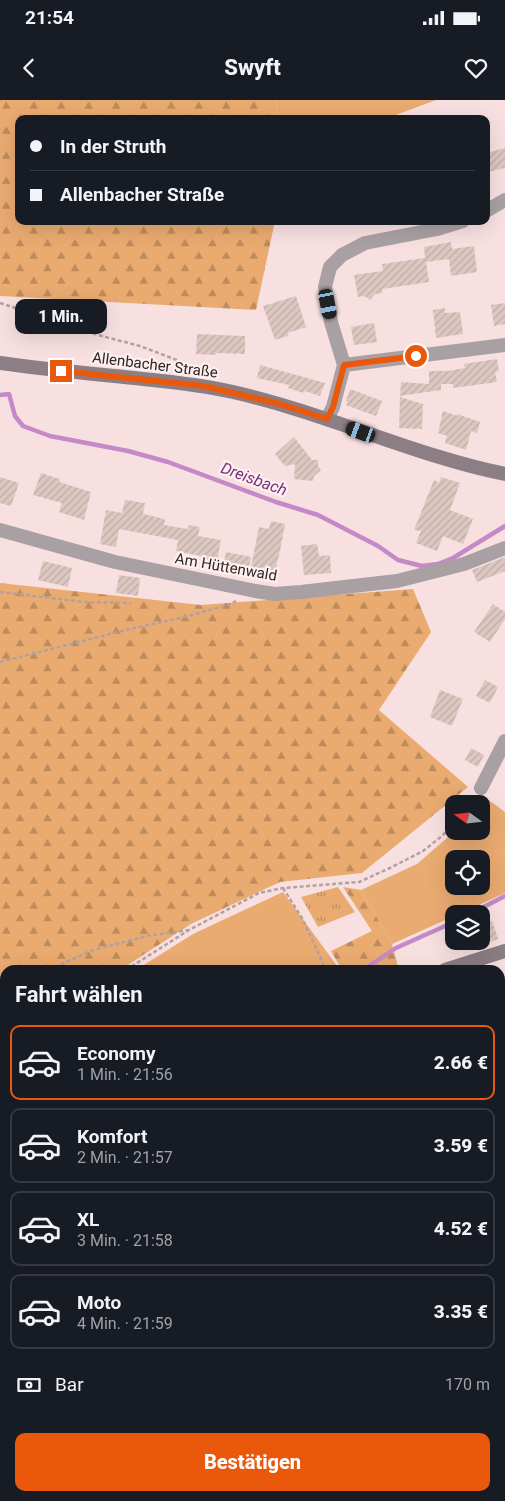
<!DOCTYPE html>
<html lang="de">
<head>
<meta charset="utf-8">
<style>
	:root { --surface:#171b24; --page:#20242c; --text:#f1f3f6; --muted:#9ea1a6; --line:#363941; --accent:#ea580c }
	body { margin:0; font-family:Roboto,sans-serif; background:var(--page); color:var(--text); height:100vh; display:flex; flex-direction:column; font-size:19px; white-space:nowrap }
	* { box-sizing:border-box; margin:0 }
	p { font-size:16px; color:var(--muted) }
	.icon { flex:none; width:28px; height:28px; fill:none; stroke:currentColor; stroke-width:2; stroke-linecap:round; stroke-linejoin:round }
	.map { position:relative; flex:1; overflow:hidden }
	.side { position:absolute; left:0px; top:865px; width:505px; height:536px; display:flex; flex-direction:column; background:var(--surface); border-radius:15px 15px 0 0; box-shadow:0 5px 20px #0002 }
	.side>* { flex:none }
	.banner { position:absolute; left:15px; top:15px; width:475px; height:110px; border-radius:10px; box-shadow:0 5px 20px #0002; display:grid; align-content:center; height:110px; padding:0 15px; background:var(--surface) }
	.needle { width:32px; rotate:285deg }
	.buttons { position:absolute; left:445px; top:695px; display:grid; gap:10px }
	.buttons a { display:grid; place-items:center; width:45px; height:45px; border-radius:10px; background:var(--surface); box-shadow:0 5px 20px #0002; font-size:25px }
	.end { position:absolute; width:22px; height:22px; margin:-11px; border:6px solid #ea580c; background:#fff; box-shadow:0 0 0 2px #fff }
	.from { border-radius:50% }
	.bubble { position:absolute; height:35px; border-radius:10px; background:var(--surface); box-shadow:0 5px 20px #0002; font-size:16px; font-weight:800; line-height:35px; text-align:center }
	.car { position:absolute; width:15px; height:30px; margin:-15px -8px; border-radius:6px; box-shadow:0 0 4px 1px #0007; background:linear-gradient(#222 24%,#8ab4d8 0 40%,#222 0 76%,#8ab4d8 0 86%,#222 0) }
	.banner b { display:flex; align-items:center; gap:18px; height:48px; font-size:19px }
	.banner b+b { border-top:1px solid var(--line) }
	.banner i { width:12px; height:12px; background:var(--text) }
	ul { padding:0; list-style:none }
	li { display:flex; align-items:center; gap:15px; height:75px; margin:0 10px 8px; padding:0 5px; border:2px solid var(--line); border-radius:10px }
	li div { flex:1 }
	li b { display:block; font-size:19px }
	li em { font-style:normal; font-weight:800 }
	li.current { border-color:var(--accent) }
	li>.icon { width:45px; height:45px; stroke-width:1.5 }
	h2 { padding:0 15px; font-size:22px; line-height:60px }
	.pay { display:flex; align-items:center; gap:12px; height:55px; padding:0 15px; font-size:19px }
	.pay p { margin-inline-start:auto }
	.primary-button { display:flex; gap:10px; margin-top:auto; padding:10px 15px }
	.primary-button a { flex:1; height:58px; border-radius:10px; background:var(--accent); color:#fff; font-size:20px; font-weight:800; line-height:58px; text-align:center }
	.status { display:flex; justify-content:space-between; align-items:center; height:35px; padding:0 25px; background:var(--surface); direction:ltr }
	.status svg { height:14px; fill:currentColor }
	header { display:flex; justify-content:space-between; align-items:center; height:65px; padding:0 15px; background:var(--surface); font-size:22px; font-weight:800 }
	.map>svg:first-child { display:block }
</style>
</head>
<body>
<div class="status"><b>21:54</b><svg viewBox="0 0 49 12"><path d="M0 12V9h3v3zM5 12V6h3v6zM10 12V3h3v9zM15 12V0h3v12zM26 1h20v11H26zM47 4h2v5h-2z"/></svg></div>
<header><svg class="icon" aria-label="back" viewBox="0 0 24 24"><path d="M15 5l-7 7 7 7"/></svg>Swyft<svg class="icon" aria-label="heart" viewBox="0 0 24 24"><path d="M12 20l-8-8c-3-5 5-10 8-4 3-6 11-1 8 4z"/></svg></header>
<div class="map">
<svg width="505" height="1401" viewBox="0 0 505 1401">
	<defs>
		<pattern id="forest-firs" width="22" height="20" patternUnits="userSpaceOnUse" patternTransform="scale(1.25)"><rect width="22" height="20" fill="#eaab71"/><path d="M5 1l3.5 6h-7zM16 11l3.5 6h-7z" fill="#be8b5d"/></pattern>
		<pattern id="park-tufts" width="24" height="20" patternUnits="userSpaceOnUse" patternTransform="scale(1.25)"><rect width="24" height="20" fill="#eaab71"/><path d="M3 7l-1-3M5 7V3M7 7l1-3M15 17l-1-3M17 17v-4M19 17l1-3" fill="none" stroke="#be8b5d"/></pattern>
		<pattern id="building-hatch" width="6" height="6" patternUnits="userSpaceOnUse" patternTransform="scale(1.25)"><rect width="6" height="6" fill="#ddc8c1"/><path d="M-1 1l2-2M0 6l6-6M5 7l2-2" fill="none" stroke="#beaca6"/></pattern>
	</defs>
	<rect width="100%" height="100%" fill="#f8e0e1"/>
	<!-- grass -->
	<path fill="#eaab71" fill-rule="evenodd" d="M275,0H436L385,19H280Z
		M482,695L505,712V793L459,814H454V816L392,844L361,790L417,764L448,737L454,730V731H481V704H475ZM454,759H481V786H454Z
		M283,792L340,870H136L193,834Z
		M5,1011V1213L0,1221V1017Z"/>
	<!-- forest -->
	<path fill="url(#forest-firs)" d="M0,0H275L280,19H19V121H275L256,210L0,196Z
		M0,483L201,505L413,489L431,532L379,610L468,687L362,773L280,782L191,824L120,870H5V1011L0,1017Z
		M343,787L361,790L392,844L399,870H342L331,851L372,831Z
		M5,1257V1396H500V1294L505,1295V1401H0V1265Z"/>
	<!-- park -->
	<path fill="url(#park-tufts)" d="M338,787L355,812L318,827L301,797Z"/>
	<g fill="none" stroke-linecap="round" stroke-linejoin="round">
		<!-- stream -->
		<path stroke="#c489c6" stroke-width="4.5" d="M0,295L9,294L15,316L23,326L50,336L128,351L168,362L276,402L318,415L378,446L398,460L422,466L438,464L453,458L505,426
			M470,814L505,796
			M363,870L396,848L454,822
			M0,1033L5,1030
			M0,1089L5,1082"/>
	</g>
	<!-- building -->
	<path fill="url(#building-hatch)" d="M505,48V68L488,72L486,65V53Z
		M451,142L452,149L474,146L477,172L451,176L449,159L426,162L429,182L382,189L383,193L375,194L370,200L364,196L358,197L354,175L383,171L382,164L425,158L424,147Z
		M296,196L306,227L288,233V236L275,240L263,206Z
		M505,203V224L494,226L491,205Z
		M445,208V213L460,212L463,234L436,238L433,210Z
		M374,223L377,242L354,245L351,227Z
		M197,234L245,236V254L216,253V255L196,254Z
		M497,259L499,271L495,272L497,282L453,288V284H439H441V290L400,296L401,282L429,284V271H448L465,268L464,264Z
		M260,265L325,283L320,296L305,291L304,293L288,288L289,285L257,278Z
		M350,289L382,301L376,316L346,305L348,302L346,301Z
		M400,297L423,304L422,329L399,328Z
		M443,311L458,316L457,314L480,322L477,333L471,331L466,350L445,343L447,336L438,333Z
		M294,337L312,360H318V366L321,370L314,376L313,381L294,379L295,364L285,366L275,354Z
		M41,373L60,379L59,382L91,392L84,420L59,412L62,403L33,395Z
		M0,377L19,383L11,406L0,403Z
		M441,377L460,383L450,410L473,419L463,444L443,436L437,451L416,443L421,431L414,430L434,380L439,383Z
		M125,400L145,403L143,414L165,419L164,425L188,429L189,425L200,427L198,436L221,440L217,461L201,459V456L176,451L178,440L119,429L116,447L100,444L106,410L122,413Z
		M271,421L285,424L280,451L275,471L251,467L259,427L269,429Z
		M317,444L319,456L330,455L331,473L304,475L301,446Z
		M226,452L251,457L247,477L232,474L234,469L223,467Z
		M505,457V471L477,482L472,470Z
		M43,461L72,468L68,487L38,480Z
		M119,475L140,478L138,496L116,493Z
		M493,504L505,512V519L490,542L474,532Z
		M485,580L498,587L490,603L476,596Z
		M440,590L463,599L452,626L430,617Z
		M471,648L484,655L478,667L465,660Z
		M492,821L498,839L481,845V825Z"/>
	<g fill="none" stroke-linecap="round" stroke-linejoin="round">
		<!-- path -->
		<path stroke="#b3a0a1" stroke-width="2.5" stroke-dasharray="4 2.5" stroke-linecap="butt" d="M0,203L98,235L140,246L182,262L191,270
			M0,492L83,502L131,503
			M0,562L130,529L180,518L228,505L236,501
			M283,788L302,818L326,870
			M49,870L90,851L147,836L189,830
			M126,870L189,830L259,793L283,788L359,782L392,767L423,751L442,736L454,723
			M0,894L5,892
			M0,966L5,961
			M500,1294L505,1295
			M0,1387L5,1390
			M13,1396L20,1401
			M201,1401L203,1396"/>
		<!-- minor -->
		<path stroke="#a9a0a4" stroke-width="14" d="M486,111L505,100
			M344,265L331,222L325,187L330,167L342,155L365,143L437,129L463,121
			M327,319L333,307L344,265L505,245
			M0,430L115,462L255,491L275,494L301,492L397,481L464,464L505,448
			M481,688L505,641
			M500,1046L505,1043
			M500,1201L505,1200"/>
		<!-- secondary -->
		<path stroke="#8b7e84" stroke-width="14" d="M0,263C48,270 95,274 143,279C173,282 203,285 233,292C326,313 412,355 505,374
			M445,870L505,851
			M0,1238L5,1230"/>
	</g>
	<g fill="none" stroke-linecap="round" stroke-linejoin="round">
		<!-- route -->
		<path stroke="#ea580c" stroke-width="6" d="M61,271L204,286L280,304L327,319L333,307L344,265L416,256"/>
	</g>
	<g text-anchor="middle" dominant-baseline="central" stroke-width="4.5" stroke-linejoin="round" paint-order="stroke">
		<!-- street labels -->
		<g font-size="15" fill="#2e2525" stroke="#fef0f0">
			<text transform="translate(155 265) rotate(7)">Allenbacher Straße</text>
			<text transform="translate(226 467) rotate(10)">Am Hüttenwald</text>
		</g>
		<!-- water labels -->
		<g font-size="16" font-style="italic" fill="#78317b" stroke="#fef0f0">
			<text transform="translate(254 379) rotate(20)">Dreisbach</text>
		</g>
	</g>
</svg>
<div class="buttons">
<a><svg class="needle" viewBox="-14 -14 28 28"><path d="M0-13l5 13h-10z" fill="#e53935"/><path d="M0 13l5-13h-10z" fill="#9ea1a6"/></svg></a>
<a><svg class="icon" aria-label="locate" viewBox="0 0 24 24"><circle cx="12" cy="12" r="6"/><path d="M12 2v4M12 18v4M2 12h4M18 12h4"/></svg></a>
<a><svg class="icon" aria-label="layers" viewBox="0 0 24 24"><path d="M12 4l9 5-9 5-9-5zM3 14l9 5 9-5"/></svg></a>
</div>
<i class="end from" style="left:416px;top:256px"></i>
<i class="end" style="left:61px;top:271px"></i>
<div class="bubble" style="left:15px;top:199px;width:92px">1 Min.</div>
<i class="car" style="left:328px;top:204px;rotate:169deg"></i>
<i class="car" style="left:361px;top:332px;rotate:290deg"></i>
<div class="banner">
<b><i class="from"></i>In der Struth</b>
<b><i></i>Allenbacher Straße</b>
</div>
<section class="side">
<h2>Fahrt wählen</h2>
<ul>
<li class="current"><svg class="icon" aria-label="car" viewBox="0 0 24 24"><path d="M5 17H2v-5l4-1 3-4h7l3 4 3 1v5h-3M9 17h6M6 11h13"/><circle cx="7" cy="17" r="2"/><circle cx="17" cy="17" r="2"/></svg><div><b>Economy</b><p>1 Min. · 21:56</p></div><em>2.66 €</em></li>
<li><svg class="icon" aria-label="car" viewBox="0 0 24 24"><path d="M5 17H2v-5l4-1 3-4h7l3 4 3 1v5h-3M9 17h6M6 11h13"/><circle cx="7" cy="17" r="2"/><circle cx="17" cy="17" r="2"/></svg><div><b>Komfort</b><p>2 Min. · 21:57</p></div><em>3.59 €</em></li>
<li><svg class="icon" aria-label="car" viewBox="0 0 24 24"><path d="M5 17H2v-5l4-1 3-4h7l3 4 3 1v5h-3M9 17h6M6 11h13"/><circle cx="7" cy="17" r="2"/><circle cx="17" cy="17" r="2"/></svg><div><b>XL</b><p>3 Min. · 21:58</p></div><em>4.52 €</em></li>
<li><svg class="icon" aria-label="car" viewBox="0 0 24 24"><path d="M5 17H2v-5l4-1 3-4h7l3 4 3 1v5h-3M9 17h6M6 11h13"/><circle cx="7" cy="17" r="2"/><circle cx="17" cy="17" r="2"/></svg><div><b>Moto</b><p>4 Min. · 21:59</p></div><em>3.35 €</em></li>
</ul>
<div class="pay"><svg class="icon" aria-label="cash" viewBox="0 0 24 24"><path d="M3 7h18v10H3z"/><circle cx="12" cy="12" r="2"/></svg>Bar<p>170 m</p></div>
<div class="primary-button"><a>Bestätigen</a></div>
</section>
</div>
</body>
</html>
